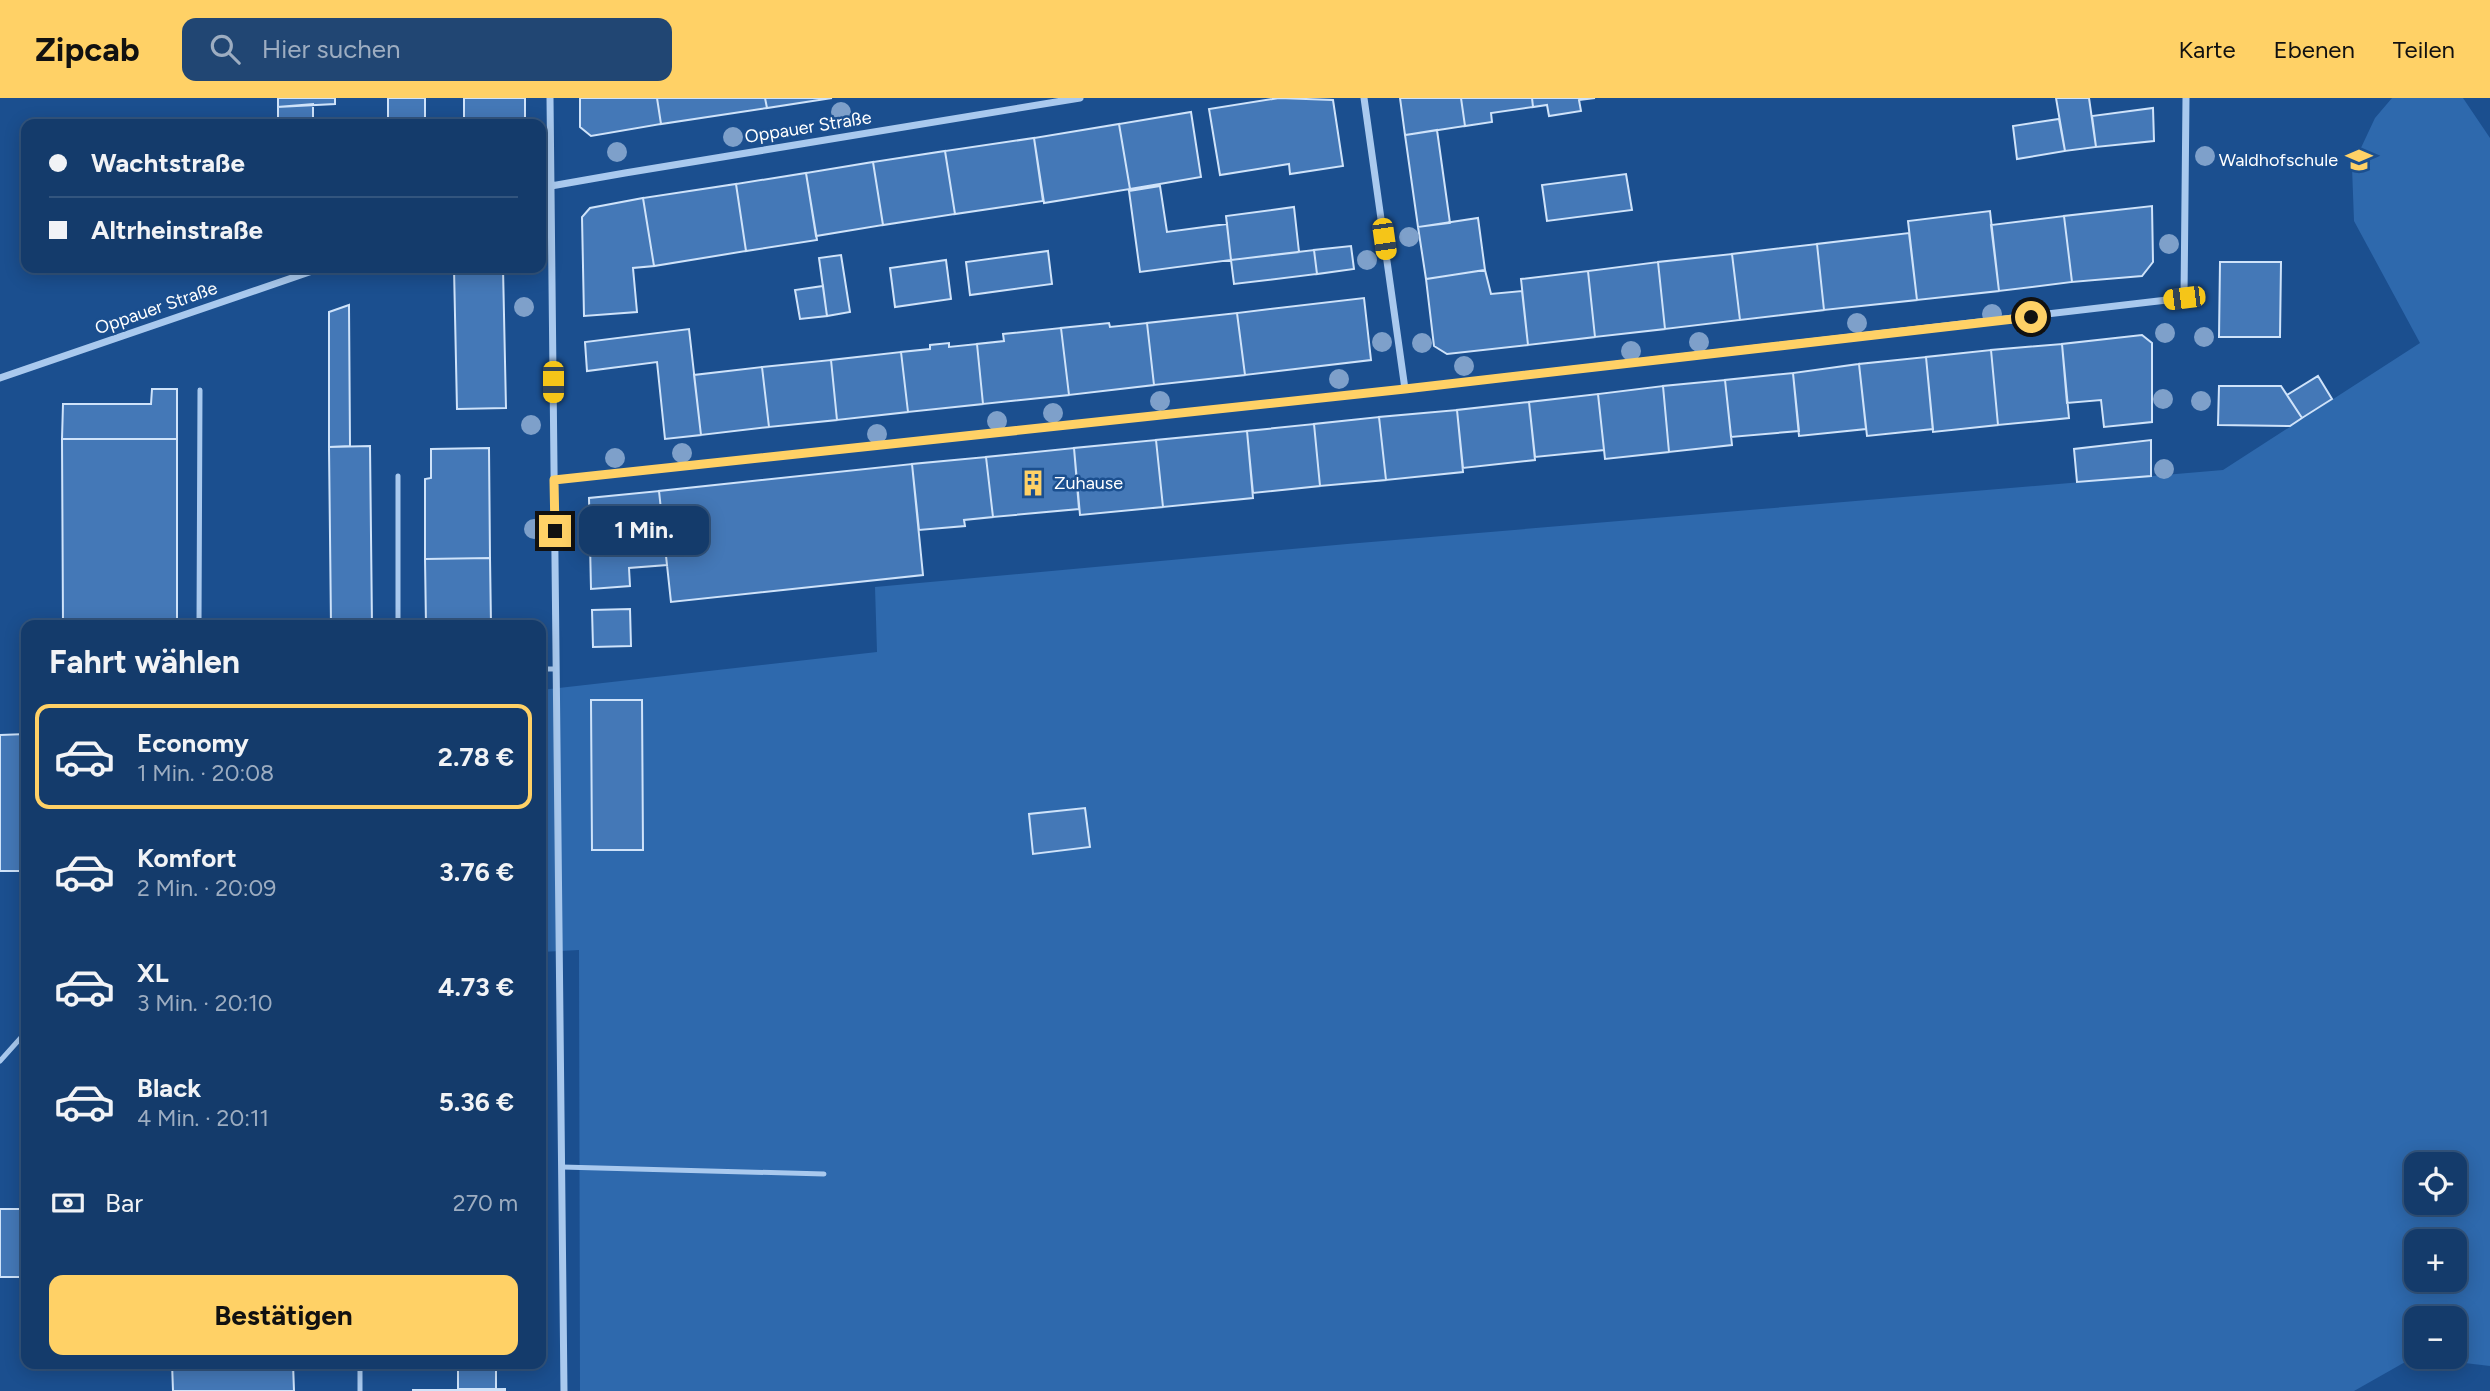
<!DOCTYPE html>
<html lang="de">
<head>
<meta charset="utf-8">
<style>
	:root { --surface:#143b6b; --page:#214673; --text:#f1f3f6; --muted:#9dadc1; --line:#33557e; --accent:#ffd166 }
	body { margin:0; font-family:Figtree,sans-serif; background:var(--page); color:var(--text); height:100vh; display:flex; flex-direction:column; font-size:26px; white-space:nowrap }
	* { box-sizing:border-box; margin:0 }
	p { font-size:23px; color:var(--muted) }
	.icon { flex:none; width:38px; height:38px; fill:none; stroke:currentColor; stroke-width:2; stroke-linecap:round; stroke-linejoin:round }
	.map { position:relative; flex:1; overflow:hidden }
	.drawer { position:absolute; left:21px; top:522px; width:525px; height:749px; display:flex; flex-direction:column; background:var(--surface); border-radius:14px; box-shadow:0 4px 18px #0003,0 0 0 2px var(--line) }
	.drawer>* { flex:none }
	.hud { position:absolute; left:21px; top:21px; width:525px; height:154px; border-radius:14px; box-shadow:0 4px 18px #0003,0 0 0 2px var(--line); display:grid; align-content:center; height:154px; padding:0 28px; background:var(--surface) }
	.fabs { position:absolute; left:2404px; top:1054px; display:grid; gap:14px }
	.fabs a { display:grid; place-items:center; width:63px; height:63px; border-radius:14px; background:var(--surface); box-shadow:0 4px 18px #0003,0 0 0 2px var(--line); font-size:35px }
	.end { position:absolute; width:32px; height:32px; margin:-16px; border:9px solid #ffd166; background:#111; box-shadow:0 0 0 4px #111 }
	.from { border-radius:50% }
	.bubble { position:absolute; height:49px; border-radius:14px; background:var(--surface); box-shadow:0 4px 18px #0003,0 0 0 2px var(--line); font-size:23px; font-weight:700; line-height:49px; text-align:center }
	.car { position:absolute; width:21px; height:42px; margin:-21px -10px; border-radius:9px; box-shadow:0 0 5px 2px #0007; background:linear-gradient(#f5c518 24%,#345 0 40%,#f5c518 0 76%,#345 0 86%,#f5c518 0) }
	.hud b { display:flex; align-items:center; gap:24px; height:66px; font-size:26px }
	.hud b+b { border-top:2px solid var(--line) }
	.hud i { width:18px; height:18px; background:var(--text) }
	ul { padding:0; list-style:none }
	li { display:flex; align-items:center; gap:21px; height:105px; margin:0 14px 10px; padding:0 14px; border:4px solid transparent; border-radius:14px }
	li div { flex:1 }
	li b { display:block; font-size:26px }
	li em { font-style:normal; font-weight:700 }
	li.current { border-color:var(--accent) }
	li>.icon { width:63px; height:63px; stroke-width:1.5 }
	h2 { padding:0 28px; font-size:32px; line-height:84px }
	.pay { display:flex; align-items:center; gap:18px; height:77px; padding:0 28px; font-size:26px }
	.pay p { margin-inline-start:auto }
	.primary-button { display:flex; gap:14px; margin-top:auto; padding:14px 28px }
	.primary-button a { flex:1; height:80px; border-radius:14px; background:var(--accent); color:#111; font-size:28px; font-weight:700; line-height:80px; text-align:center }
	header { display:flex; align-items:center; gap:42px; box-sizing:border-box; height:98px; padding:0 35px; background:var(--accent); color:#111 }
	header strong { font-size:33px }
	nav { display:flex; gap:38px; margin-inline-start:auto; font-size:24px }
	.search { width:490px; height:63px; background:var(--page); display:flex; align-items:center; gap:18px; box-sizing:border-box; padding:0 24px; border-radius:14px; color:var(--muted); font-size:26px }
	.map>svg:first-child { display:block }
</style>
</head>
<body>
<header>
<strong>Zipcab</strong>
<div class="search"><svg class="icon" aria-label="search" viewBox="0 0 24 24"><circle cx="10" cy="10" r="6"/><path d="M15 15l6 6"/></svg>Hier suchen</div>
<nav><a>Karte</a><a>Ebenen</a><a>Teilen</a></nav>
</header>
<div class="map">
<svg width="2490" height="1293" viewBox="0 0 2490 1293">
	<rect width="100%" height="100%" fill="#1b4f8f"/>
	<!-- green -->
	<path fill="#2e69ad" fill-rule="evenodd" d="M2392,0H2463L2490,40V1268L2414,1259L2354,1293H580L579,852L541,854V592L877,554L875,489L1347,446L2223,372L2420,245L2354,123L2352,69L2375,20ZM2417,1066H2455V1104H2417ZM2417,1143H2455V1181H2417ZM2417,1220H2455V1258H2417Z"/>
	<!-- building -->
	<path fill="#4478b7" stroke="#cfe3fa" stroke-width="2" d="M278,0H335V6L278,9Z
		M388,0H425V26H388Z
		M464,0H525V26H464Z
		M580,0H657L661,26L591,38L580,29Z
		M657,0H765L767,10L661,26Z
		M765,0H832L767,10Z
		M1279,0L1333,2L1343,68L1290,76L1289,66L1220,77L1209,11Z
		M1400,0H1461L1465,28L1405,37Z
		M1461,0H1532L1533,9L1491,15L1492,24L1465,28Z
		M1532,0H1595L1579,2L1581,13L1549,18L1547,7L1533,9Z
		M2056,0H2089L2096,49L2065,53Z
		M313,6V26H278V9Z
		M2153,10L2154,43L2096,49L2092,18Z
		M1191,14L1201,79L1130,91L1119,26Z
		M2059,21L2065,53L2017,61L2013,28Z
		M1119,26L1130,91L1044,105L1034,40Z
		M1437,32L1450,125L1418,129L1405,37Z
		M1034,40L1043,103L955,116L945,53Z
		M945,53L955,116L883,127L873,64Z
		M873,64L883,127L816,138L806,75Z
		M806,75L817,142L746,153L736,86Z
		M1626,76L1632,112L1547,123L1542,87Z
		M736,86L746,153L654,168L643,100Z
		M1160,88L1167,134L1227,126L1231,162L1140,174L1129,93Z
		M643,100L654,168L633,170L637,214L584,218L582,119L590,110Z
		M2152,108L2153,164L2142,178L2072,184L2064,118Z
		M1294,109L1299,154L1231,162L1226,118Z
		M1990,113L1999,193L1917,202L1908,123Z
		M2064,118L2072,184L1999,193L1991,127Z
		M1478,120L1485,172L1426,181L1418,129Z
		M1909,135L1917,202L1824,212L1817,146Z
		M1817,146L1824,212L1740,222L1732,156Z
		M1351,148L1354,171L1317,176L1314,152Z
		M1314,152L1317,176L1234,186L1231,162Z
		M1048,153L1052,186L970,197L966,164Z
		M1732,156L1740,222L1665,231L1658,164Z
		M841,157L850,214L827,218L819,160Z
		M946,162L951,201L895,209L890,170Z
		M1658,164L1665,231L1595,239L1588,173Z
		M2220,164H2281L2280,239H2219Z
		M454,170H503L506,310L457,311Z
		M1485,172L1491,196L1522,193L1528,247L1447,256L1434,248L1426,181Z
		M1588,173L1595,239L1528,247L1521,181Z
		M823,188L827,218L800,221L795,192Z
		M1364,200L1371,262L1245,277L1237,215Z
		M349,207L350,348L329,349V214Z
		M1237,215L1245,277L1154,287L1147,225Z
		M1109,225L1110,229L1147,225L1154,287L1069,297L1061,230Z
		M1061,230L1069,297L983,306L977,246L1004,243L1003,236Z
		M689,231L701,337L665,341L657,264L587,273L585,244Z
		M2142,237L2152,245V324L2104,329L2101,302L2067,305L2062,246Z
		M949,245V249L977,246L983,306L908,314L901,254L930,251V247Z
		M2062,246L2069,320L1998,327L1991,252Z
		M1991,252L1998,327L1933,334L1926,259Z
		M901,254L908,314L837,322L831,262Z
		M1926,259L1933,331L1867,338L1859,266Z
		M831,262L837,322L769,329L762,269Z
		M1859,266L1866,331L1799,338L1793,275Z
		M762,269L769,329L701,337L694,277Z
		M1793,275L1799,333L1731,339L1725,282Z
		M2318,278L2332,301L2302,320L2287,297Z
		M1725,282L1732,347L1669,354L1663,288Z
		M1663,288L1669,354L1605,361L1598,296Z
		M2219,288H2281L2302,320L2290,328L2218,327Z
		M152,291H177V341H62L63,306H151Z
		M1598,296L1604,352L1535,359L1529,304Z
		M1529,304L1535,362L1463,370L1457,312Z
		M1457,312L1463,374L1386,382L1379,319Z
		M1379,319L1386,382L1320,388L1314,326Z
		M1314,326L1320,388L1253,395L1247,333Z
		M1247,333L1253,400L1163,409L1156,342Z
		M62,341H177V527H63Z
		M1156,342L1163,409L1080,417L1074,350Z
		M2151,342V378L2077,384L2074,351Z
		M370,348L372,527H331L329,349Z
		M489,350L490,460L425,461V381L431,380V351Z
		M1074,350L1079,411L993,419L986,359Z
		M986,359L993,419L964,422L965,428L919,432L912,366Z
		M912,366L923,477L671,504L659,393Z
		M659,393L667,467L629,470L630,488L591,491L589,400Z
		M490,460L491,527H426L425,461Z
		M630,511L631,548L593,549L592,512Z
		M591,602H642L643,752H592Z
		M26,636V773H0V637Z
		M1085,710L1090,749L1033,756L1029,716Z
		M0,1111H26V1179H0Z
		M172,1265H293L294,1293H173Z
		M458,1265H496V1291H458Z
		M505,1291V1293H413V1292Z"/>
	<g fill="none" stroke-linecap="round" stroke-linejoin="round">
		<!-- lane -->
		<path stroke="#a9c9ee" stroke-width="5" d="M398,378V527
			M199,527L200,292
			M541,571H556
			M0,963L26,934
			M562,1069L824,1076
			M360,1293V1265"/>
		<!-- street -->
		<path stroke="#a9c9ee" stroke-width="7" d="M550,0L564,1293
			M1364,0L1405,291
			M541,92L551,88L625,75L1080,0
			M0,280L321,170
			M554,382L1405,291L2184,200L2186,0"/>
	</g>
	<!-- trees -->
	<g fill="#7ea0ca">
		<circle cx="841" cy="14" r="10"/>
		<circle cx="733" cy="39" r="10"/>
		<circle cx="617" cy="54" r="10"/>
		<circle cx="2205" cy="58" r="10"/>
		<circle cx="1409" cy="139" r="10"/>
		<circle cx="2169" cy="146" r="10"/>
		<circle cx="1367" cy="162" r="10"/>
		<circle cx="524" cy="209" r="10"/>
		<circle cx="1992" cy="216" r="10"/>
		<circle cx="1857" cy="225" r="10"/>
		<circle cx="2165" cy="235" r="10"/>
		<circle cx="2204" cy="239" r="10"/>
		<circle cx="1382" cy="244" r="10"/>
		<circle cx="1699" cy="244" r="10"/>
		<circle cx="1422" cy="245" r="10"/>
		<circle cx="1631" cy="253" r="10"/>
		<circle cx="1464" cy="268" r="10"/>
		<circle cx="1339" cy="281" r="10"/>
		<circle cx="2163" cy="301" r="10"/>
		<circle cx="1160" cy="303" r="10"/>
		<circle cx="2201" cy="303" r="10"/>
		<circle cx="1053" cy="315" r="10"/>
		<circle cx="997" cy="323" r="10"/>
		<circle cx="531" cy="327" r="10"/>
		<circle cx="877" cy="336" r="10"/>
		<circle cx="682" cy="355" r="10"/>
		<circle cx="615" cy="360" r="10"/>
		<circle cx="2164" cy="371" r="10"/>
		<circle cx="534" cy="431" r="10"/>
	</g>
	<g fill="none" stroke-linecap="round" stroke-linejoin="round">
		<!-- route -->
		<path stroke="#ffd166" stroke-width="9" d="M555,433L554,382L1405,291L2031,219"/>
	</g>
	<!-- icons -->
	<defs>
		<g id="school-bare" transform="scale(2.1)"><path d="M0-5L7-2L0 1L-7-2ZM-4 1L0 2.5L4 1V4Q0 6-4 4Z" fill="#ffd166" stroke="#1b4f8f" stroke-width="2.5" paint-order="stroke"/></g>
		<g id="building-bare" transform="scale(2.1)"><path d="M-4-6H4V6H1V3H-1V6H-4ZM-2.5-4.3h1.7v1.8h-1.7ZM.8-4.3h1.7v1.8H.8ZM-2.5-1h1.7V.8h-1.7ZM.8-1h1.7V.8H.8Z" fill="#ffd166" stroke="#1b4f8f" stroke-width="2.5" paint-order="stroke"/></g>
	</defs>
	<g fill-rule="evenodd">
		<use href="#school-bare" x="2359" y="62"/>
		<use href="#building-bare" x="1033" y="385"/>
	</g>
	<g text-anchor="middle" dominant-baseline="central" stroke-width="5" stroke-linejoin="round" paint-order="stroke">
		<!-- street labels -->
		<g font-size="18" fill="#fff" stroke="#1b4f8f">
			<text transform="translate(808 29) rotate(-9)">Oppauer Straße</text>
			<text transform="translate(156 210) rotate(-19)">Oppauer Straße</text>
		</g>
		<!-- poi labels -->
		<g font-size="18" fill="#fff" stroke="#1b4f8f" text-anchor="end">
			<text x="2338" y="62">Waldhofschule</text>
			<text x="1054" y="385" text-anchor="start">Zuhause</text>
		</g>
	</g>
</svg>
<div class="fabs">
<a><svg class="icon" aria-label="locate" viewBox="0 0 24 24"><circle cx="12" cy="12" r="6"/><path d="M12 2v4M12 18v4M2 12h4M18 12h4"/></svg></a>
<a>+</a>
<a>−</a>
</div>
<i class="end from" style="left:2031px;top:219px"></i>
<i class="end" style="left:555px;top:433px"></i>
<div class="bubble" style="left:579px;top:408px;width:130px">1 Min.</div>
<i class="car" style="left:1384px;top:141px;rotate:172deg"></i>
<i class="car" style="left:2184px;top:200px;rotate:263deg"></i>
<i class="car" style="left:553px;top:284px;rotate:180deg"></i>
<div class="hud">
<b><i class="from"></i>Wachtstraße</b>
<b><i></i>Altrheinstraße</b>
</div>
<section class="drawer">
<h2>Fahrt wählen</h2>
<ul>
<li class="current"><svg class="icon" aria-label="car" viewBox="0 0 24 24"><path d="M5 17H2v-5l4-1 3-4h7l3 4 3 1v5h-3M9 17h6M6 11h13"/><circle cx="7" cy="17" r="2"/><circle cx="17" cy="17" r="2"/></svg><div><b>Economy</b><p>1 Min. · 20:08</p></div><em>2.78 €</em></li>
<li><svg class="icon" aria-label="car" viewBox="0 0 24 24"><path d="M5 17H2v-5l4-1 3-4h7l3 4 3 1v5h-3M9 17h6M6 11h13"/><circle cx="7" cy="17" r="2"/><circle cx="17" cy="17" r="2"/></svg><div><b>Komfort</b><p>2 Min. · 20:09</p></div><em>3.76 €</em></li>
<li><svg class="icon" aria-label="car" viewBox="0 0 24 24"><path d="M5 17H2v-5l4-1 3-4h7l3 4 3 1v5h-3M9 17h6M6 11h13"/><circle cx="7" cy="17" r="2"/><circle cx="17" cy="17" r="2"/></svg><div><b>XL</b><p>3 Min. · 20:10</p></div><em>4.73 €</em></li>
<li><svg class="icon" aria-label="car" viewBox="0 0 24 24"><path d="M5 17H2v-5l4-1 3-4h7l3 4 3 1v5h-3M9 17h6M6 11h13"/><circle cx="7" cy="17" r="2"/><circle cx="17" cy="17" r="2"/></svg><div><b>Black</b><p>4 Min. · 20:11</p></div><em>5.36 €</em></li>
</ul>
<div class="pay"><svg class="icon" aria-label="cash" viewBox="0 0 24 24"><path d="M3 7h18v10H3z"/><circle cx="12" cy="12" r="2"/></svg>Bar<p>270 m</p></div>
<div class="primary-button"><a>Bestätigen</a></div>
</section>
</div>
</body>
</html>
